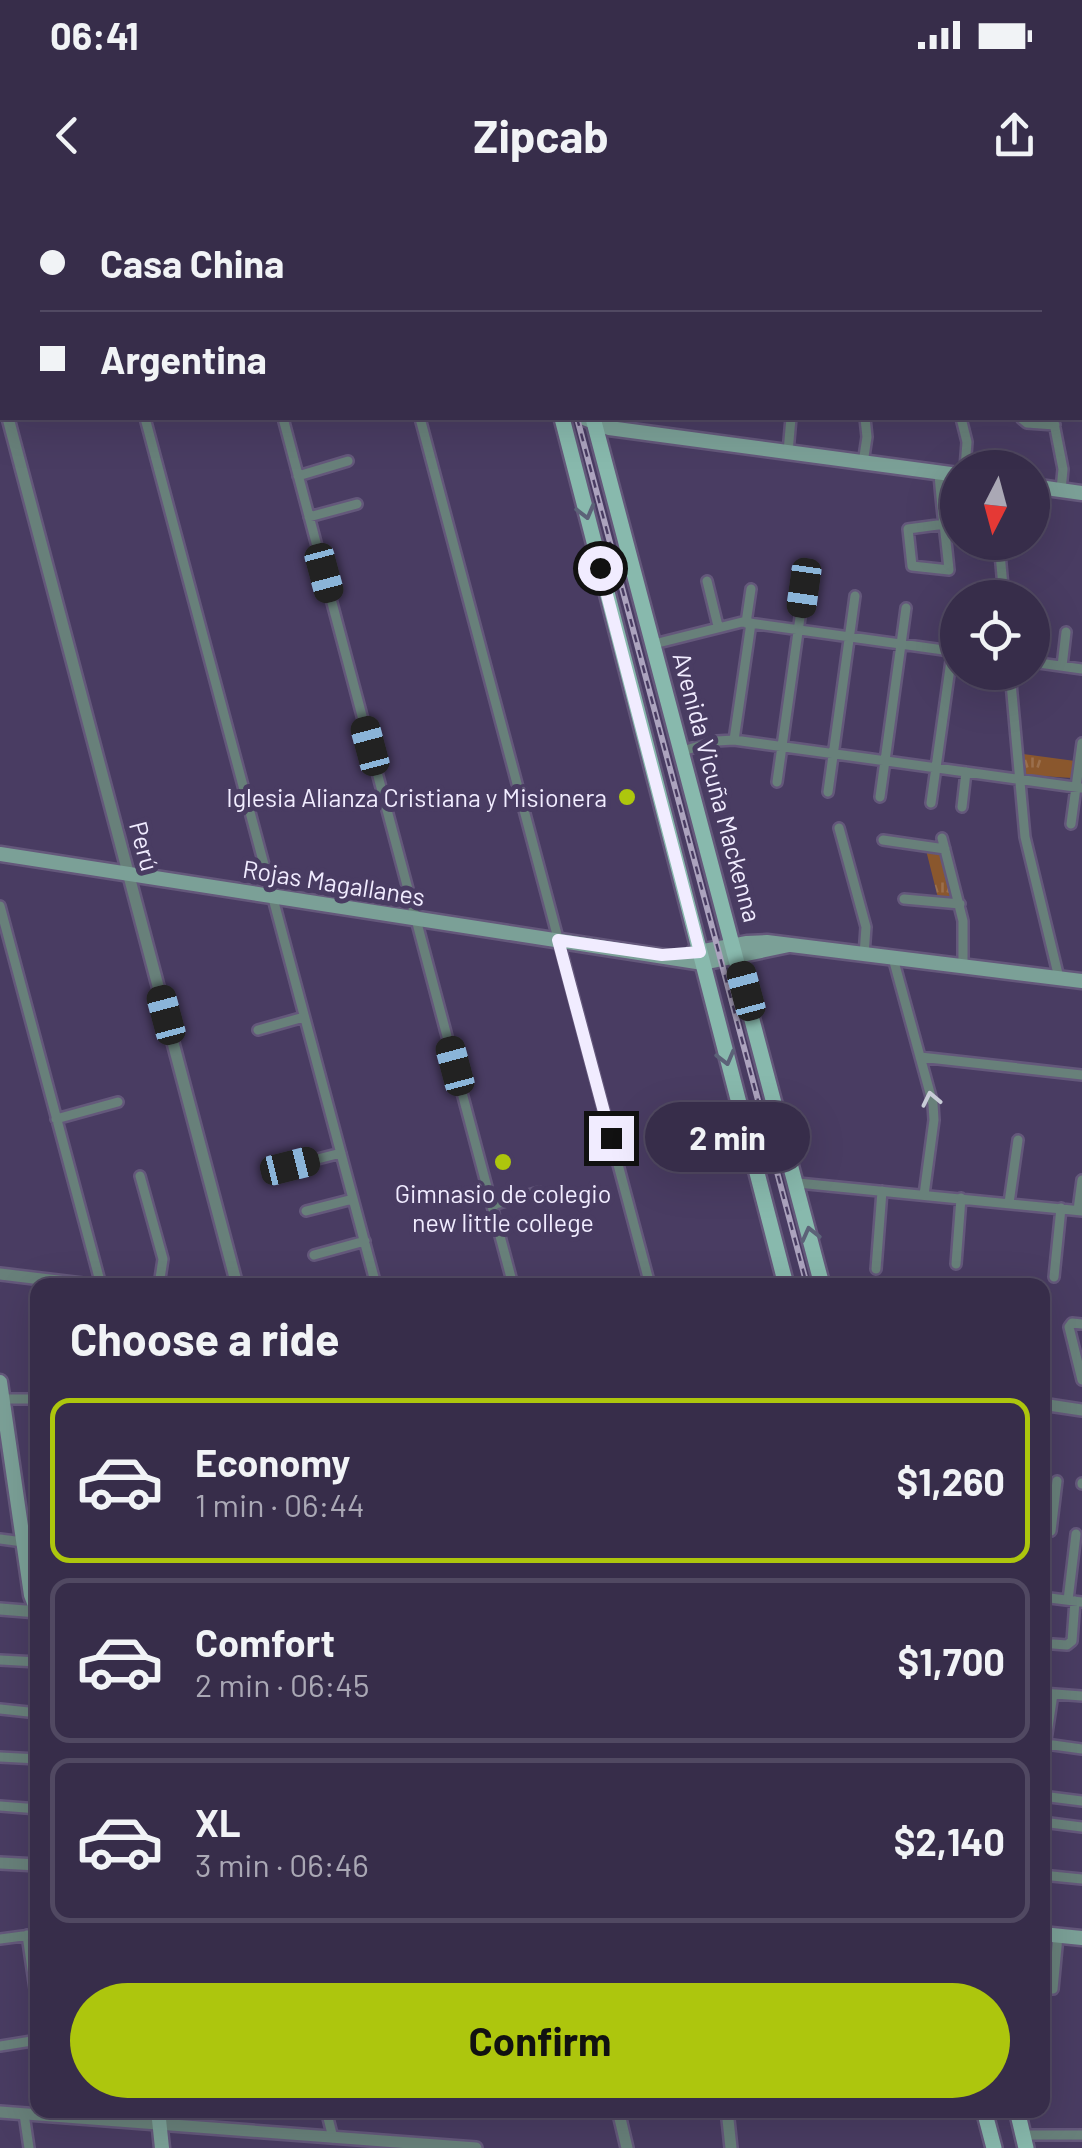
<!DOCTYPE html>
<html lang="en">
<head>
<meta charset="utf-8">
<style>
	:root { --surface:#372d4a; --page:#3e3551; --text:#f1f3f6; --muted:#aaa8b5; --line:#514962; --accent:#adc60d }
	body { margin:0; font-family:Barlow,sans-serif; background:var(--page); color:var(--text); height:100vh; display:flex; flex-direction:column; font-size:38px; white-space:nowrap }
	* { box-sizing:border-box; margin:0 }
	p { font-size:32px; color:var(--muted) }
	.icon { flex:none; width:55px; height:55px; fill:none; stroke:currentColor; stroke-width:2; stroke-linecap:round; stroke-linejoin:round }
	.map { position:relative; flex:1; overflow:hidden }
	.details { position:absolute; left:30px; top:1078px; width:1020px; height:840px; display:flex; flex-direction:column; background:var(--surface); border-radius:20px; box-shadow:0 10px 40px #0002,0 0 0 2px var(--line) }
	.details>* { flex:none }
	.banner { position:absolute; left:0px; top:0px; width:1082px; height:220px; box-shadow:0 10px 40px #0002,0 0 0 2px var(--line); display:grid; align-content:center; height:220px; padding:0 40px; background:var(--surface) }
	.needle { width:65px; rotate:186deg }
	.fabs { position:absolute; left:940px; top:250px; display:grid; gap:20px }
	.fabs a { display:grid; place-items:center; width:110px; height:110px; border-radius:50%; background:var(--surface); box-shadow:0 10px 40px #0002,0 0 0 2px var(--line); font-size:50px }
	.end { position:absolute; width:45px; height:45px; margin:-22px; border:12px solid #f1ecff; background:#111; box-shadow:0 0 0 5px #111 }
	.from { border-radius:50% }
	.bubble { position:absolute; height:70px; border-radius:35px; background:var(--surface); box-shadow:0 10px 40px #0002,0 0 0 2px var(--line); font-size:32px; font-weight:700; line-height:70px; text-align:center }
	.car { position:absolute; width:30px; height:60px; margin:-30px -15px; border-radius:12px; box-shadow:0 0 8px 2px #0007; background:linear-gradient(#222 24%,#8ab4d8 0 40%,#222 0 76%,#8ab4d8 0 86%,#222 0) }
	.banner b { display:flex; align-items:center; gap:35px; height:95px; font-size:38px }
	.banner b+b { border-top:2px solid var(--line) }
	.banner i { width:25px; height:25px; background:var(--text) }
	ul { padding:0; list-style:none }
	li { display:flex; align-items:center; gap:30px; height:165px; margin:0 20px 15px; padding:0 20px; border:5px solid var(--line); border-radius:20px }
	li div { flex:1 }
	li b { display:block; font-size:38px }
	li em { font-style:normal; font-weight:700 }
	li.current { border-color:var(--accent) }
	li>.icon { width:90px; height:90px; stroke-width:1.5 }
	h2 { padding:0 40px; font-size:45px; line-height:120px }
	.button { display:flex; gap:20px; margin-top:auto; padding:20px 40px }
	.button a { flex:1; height:115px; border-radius:60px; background:var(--accent); color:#111; font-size:40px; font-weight:700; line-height:115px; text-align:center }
	.status { display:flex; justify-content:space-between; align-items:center; height:70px; padding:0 50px; background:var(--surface); direction:ltr }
	.status svg { height:28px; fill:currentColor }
	header { display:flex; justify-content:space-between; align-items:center; height:130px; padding:0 40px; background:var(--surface); font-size:45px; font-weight:700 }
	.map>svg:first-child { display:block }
</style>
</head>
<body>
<div class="status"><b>06:41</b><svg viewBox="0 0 49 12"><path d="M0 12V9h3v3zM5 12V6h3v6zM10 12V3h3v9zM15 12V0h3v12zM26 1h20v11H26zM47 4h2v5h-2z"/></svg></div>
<header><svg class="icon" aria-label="back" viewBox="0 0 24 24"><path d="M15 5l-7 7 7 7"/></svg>Zipcab<svg class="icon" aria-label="share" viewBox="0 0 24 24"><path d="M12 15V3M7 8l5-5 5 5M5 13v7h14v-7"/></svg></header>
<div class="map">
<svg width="1082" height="1948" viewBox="0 0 1082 1948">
	<defs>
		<pattern id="grass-tufts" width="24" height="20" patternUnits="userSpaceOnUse" patternTransform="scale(2.5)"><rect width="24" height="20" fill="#8a572d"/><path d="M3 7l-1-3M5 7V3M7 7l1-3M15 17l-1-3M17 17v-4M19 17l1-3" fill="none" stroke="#9b6f4c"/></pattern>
	</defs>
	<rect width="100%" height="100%" fill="#493c62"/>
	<!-- grass -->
	<path fill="url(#grass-tufts)" d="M1023,554L1075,561L1072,578L1026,575Z
		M926,650L942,651L954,699L938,698Z"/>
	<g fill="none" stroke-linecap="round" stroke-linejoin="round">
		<!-- minor casing -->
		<g stroke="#64587b" stroke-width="14">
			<path id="minor" d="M52,0L53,2
				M106,0V2
				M119,0L141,2
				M189,0V2
				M252,0V2
				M323,0L324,2
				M808,0L811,2
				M873,0L877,2
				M966,0L984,2
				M0,10L2,9
				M0,49L2,48
				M1080,76L1082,84
				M0,89L2,88
				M1080,101H1082
				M1080,112L1082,120
				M0,127H2
				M145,218L376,1085
				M283,218L513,1085
				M420,218L650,1085
				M961,218L967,242L965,268
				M1021,218L1027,223L1055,225
				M1053,218L1063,269L1061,290
				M788,252L791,218
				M863,263L867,237L865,218
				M939,273C941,305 946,337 949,370L912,366L908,329L945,324
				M298,276L348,261
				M309,317L357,304
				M999,342L1004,398
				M707,381L718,426
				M746,423L751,389
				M654,444L742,422L958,452
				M1032,462L1082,469
				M1062,466L1066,432
				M1010,472L1025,637L1059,778
				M734,540L751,423
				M682,551L717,541L734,540L1082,588
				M777,582L804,389
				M828,592L855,396
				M880,597L906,408
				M931,603L957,418
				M962,607L966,572
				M1071,624L1082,543
				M839,628L866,727L864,755
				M942,638L963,721V767
				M883,640L945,649
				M904,699L960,704
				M0,706L101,1085
				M893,758L933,904L934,920L924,995
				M258,830L304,817
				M920,857L1082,875
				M56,919L118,902
				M290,966L341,953
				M140,976L163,1059L159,1085
				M798,983L1082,1011
				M1009,1003L1018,940
				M492,1005L539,992
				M1078,1010L1082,980
				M306,1011L353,999
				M314,1055L365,1041
				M956,1064L961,998
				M876,1069L882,991
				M1054,1077L1061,1008
				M1082,1124L1072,1123L1069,1127L1082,1180
				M3,1199H38
				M1082,1284V1283
				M1042,1330L1051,1331L1057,1281
				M0,1339L23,1342
				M1042,1397L1082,1402
				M1068,1400L1076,1334
				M1072,1441L1075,1401
				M1053,1444L1067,1445L1072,1441
				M0,1460L38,1462
				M1042,1493L1082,1496
				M0,1509L38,1513
				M1046,1544L1082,1549
				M0,1557L38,1559
				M1042,1566L1053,1494
				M1042,1596L1082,1601
				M0,1606L38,1609
				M1042,1622L1082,1627
				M1042,1675L1082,1679
				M27,1735L38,1809
				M0,1739L38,1734
				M1053,1789L1058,1736
				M0,1846L38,1840
				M326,1910L333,1938
				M24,1914L29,1948
				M1023,1935H1082"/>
		</g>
		<!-- tertiary casing -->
		<g stroke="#64587b" stroke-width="16">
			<path id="tertiary" d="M0,187L2,196
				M8,218L237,1085
				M0,1074L91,1085
				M1042,1204L1082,1210
				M0,1409L38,1412
				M0,1663L38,1665
				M618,1910L627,1948
				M727,1910L731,1948
				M0,1912L476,1948"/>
		</g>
		<!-- secondary casing -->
		<g stroke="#64587b" stroke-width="19">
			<path id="secondary" d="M0,144H2
				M584,218L609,228L958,275
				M1032,286L1082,293
				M0,654L703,763L789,745
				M693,753L747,743L767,742L1082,781
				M0,1182L31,1395L38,1413
				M1042,1734L1082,1738
				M158,1910L162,1948"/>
		</g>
		<!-- primary casing -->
		<g stroke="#64587b" stroke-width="20">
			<path id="primary" d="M504,0L505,2
				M536,0V2
				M562,218L786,1085
				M593,218L822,1085
				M984,1910L994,1948
				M1017,1910L1026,1948"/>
		</g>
		<!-- minor -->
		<use href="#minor" stroke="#68807a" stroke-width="9"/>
		<!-- tertiary -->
		<use href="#tertiary" stroke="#68807a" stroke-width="11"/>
		<!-- secondary -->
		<use href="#secondary" stroke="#7ba097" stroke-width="14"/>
		<!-- primary -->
		<use href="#primary" stroke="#88b9ad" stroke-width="15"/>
		<!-- rail casing -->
		<g stroke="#aca3be" stroke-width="6">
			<path id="rail" d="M520,0L521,2
				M577,218L807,1085"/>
		</g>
		<!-- rail -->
		<use href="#rail" stroke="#493c62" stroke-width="2.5" stroke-dasharray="8" stroke-linecap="butt"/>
	</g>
	<!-- one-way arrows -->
	<defs><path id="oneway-chevron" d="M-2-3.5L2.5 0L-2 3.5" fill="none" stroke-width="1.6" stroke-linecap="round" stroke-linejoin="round" transform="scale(2.5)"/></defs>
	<g stroke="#5c6278">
		<use href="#oneway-chevron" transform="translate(586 312) rotate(75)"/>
		<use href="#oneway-chevron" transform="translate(726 858) rotate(75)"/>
		<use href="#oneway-chevron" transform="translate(810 1034) rotate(-104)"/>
	</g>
	<use stroke="#c8ccd7" href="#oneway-chevron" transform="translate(931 899) rotate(-102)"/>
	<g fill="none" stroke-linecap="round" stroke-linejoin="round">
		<!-- route -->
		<path stroke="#f1ecff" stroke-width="12" d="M600,368L700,752L662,755L558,740L611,938"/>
	</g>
	<!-- markers -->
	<g fill="#adc60d" stroke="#493c62" stroke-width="4">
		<circle cx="627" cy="597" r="10"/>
		<circle cx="503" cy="962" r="10"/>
	</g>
	<g text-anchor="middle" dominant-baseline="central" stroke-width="10" stroke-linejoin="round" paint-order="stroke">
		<!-- street labels -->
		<g font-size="25" fill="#f1ecff" stroke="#493c62">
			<text transform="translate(718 587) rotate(75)">Avenida Vicuña Mackenna</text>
			<text transform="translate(145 646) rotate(75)">Perú</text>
			<text transform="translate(334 682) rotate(9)">Rojas Magallanes</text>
		</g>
		<!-- poi labels -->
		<g font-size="25" fill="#f1ecff" stroke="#493c62" text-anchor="end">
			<text x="607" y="597">Iglesia Alianza Cristiana y Misionera</text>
			<text x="503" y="993" text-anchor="middle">Gimnasio de colegio<tspan x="503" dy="29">new little college</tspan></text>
		</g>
	</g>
</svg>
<div class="fabs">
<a><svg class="needle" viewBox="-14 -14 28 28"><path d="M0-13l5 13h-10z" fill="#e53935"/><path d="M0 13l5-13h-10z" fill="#aaa8b5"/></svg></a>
<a><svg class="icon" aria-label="locate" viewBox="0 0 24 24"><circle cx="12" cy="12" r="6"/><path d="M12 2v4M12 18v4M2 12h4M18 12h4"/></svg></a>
</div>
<i class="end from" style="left:600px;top:368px"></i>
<i class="end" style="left:611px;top:938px"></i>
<div class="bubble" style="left:645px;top:902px;width:165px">2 min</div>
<i class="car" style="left:324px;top:373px;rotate:165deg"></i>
<i class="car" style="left:804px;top:388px;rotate:188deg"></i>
<i class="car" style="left:370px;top:546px;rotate:345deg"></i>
<i class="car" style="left:746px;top:791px;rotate:345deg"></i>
<i class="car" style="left:166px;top:815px;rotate:345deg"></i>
<i class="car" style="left:455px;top:866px;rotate:345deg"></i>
<i class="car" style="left:290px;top:966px;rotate:76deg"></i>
<div class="banner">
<b><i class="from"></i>Casa China</b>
<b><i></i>Argentina</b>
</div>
<section class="details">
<h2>Choose a ride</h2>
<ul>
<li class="current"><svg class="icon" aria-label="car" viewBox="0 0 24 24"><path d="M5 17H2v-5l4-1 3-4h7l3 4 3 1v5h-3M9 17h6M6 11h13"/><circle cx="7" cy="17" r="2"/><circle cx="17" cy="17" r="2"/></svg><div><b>Economy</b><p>1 min · 06:44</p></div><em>$1,260</em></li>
<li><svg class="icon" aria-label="car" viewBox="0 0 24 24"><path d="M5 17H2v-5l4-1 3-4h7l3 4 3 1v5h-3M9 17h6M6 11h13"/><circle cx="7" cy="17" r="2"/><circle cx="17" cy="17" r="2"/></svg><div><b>Comfort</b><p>2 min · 06:45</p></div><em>$1,700</em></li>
<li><svg class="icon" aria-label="car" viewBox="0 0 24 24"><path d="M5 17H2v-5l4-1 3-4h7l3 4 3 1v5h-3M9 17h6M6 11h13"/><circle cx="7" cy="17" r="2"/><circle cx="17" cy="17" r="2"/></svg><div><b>XL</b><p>3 min · 06:46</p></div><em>$2,140</em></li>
</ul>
<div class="button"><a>Confirm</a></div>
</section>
</div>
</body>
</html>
